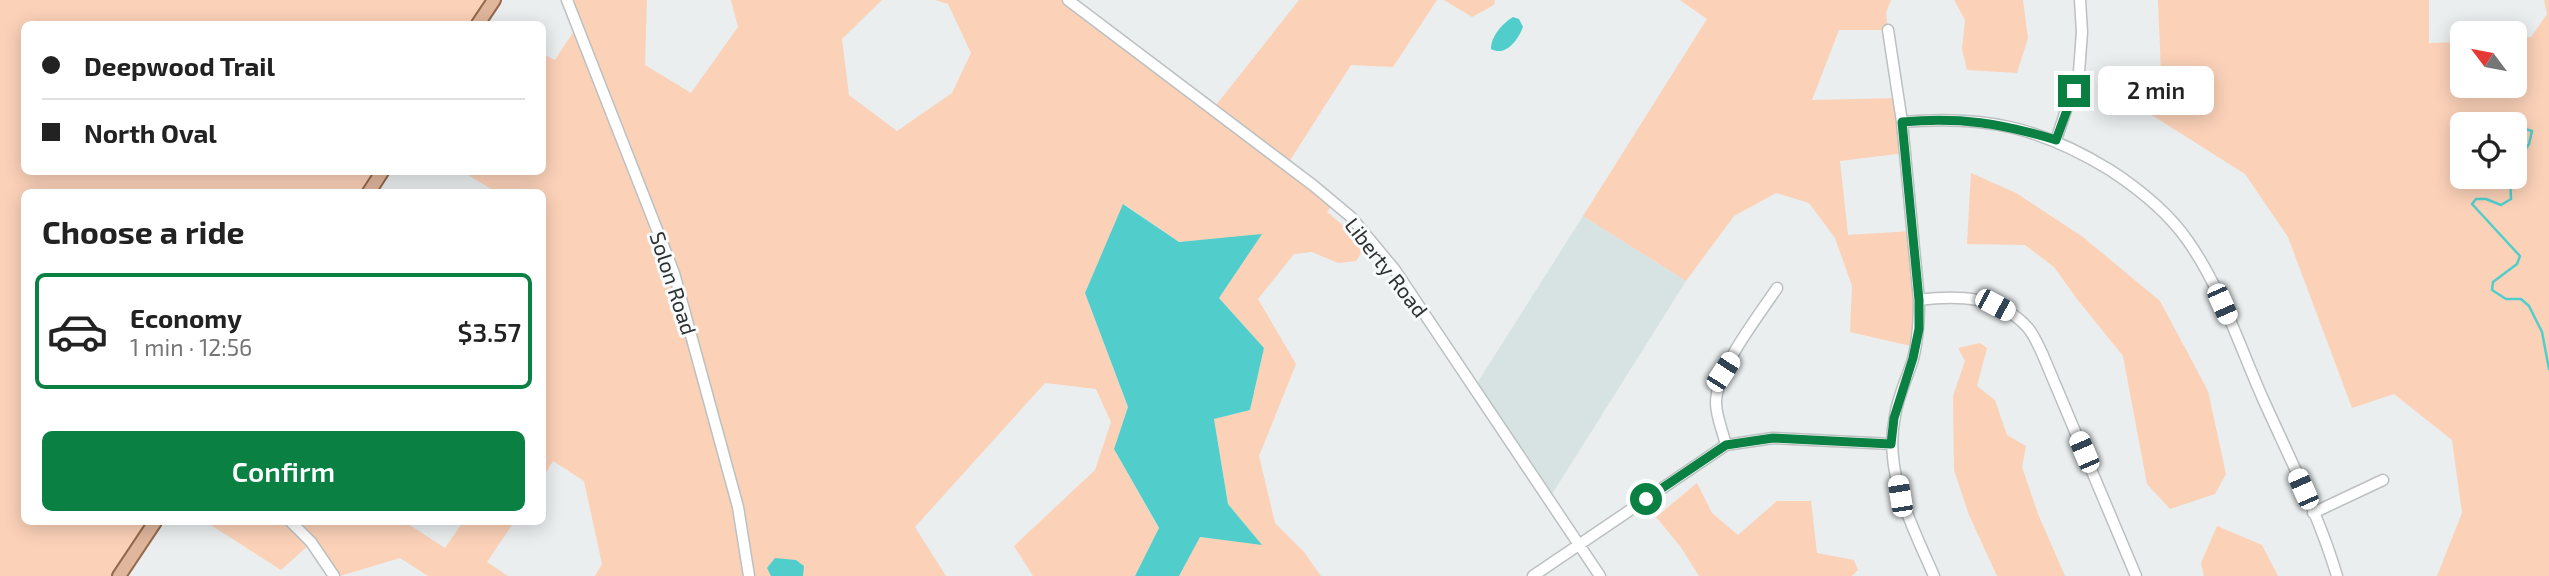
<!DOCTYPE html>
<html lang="en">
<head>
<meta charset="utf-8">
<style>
	:root { --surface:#fff; --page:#f2f2f2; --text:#222; --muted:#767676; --line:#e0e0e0; --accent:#0b8043 }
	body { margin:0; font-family:"Exo 2",sans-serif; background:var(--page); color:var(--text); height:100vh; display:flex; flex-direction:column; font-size:26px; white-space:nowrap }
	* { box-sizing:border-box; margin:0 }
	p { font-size:23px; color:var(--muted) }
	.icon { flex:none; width:38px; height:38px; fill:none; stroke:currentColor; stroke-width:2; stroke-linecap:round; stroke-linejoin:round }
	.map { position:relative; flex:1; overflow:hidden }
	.side { position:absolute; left:21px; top:189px; width:525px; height:336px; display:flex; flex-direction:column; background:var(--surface); border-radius:10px; box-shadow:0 4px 18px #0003 }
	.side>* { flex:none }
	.top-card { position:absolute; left:21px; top:21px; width:525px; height:154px; border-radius:10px; box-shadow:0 4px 18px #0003; display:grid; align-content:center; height:154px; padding:0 21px; background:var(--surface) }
	.needle { width:46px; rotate:302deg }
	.controls { position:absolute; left:2450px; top:21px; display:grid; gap:14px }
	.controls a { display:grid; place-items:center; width:77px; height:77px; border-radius:10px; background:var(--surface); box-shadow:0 4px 18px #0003; font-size:35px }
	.end { position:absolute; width:32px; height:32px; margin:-16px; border:9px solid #0b8043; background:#fff; box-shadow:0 0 0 4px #fff }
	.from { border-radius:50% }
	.bubble { position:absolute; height:49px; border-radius:10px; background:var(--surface); box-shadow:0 4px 18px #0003; font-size:23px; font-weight:600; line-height:49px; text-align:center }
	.car { position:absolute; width:21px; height:42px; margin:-21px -10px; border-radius:9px; box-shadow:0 0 5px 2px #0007; background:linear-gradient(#fff 24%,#345 0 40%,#fff 0 76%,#345 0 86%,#fff 0) }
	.top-card b { display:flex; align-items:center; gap:24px; height:66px; font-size:26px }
	.top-card b+b { border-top:2px solid var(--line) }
	.top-card i { width:18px; height:18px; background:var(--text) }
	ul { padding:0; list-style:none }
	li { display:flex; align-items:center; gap:21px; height:116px; margin:0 14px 10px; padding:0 7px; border:4px solid transparent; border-radius:10px }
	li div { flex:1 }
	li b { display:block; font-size:26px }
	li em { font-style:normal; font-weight:600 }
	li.on { border-color:var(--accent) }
	li>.icon { width:63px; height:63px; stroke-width:1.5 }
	h2 { padding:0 21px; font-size:32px; line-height:84px }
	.button { display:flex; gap:14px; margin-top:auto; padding:14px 21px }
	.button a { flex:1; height:80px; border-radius:10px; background:var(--accent); color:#fff; font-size:28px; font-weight:600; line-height:80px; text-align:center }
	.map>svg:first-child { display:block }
</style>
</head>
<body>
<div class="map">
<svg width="2549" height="576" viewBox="0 0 2549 576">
	<rect width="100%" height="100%" fill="#eaeeee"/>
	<!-- built -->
	<path fill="#d6e3e2" d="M1583,216L1686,281L1549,499L1474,388Z"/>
	<!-- green -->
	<path fill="#fbd1b8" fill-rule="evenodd" d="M0,0H494L478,24H24V172H382L369,192H24V522H155L119,576H0Z
		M567,0H647L645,65L691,93L738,27L731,0H882L842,39L849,95L897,131L952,93L971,53L948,4L935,0H1068L1213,109L1299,0H1437L1393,67L1351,65L1287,165L1334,203L1327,212L1358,238L1363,250L1356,261L1338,263L1312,252L1294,254L1258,299L1296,364L1259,456L1275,523L1304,552L1321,576H1179L1199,537L1261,544L1228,504L1214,419L1250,410L1264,348L1219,298L1261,235L1179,242L1124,204L1085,293L1128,408L1114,449L1159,529L1135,576H1033L1014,546L1095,470L1111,422L1096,389L1045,383L915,527L946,576H595L602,564L584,481L553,461L543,477L542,192H496L463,172H542L543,54L555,60L577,26Z
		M1444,0H1495L1494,5L1472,17Z
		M1680,0H1891L1886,13L1888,30H1839L1812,100L1899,98L1905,153L1840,161L1848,235L1912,231L1915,268V347L1850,332L1852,286L1835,238L1809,203L1776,193L1734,216L1686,281L1583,216L1707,19Z
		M1954,0H2023L2028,38L2017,73L1967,70L1962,49L1965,20Z
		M2158,0H2429V43L2462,42V86H2515V38L2531,37L2547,14L2544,0H2549V576H2437L2462,513L2452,440L2394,394L2352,408L2288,237L2245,174L2147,112L2161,73ZM2462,124H2515V177H2462Z
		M1971,173L2016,193L2083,237L2160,301L2208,391L2226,474L2215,494L2170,509L2147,484L2123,356L2077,299L2054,267L2025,245L1967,244Z
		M1980,343L1987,348L1977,386L1995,400L2007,435L2026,446L2022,467L2038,514L2065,576H1997L1969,515L1954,470L1953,396L1965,361L1958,348Z
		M1697,483L1712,513L1738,535L1777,501H1811L1817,553L1854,560L1858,570L1852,576H1699L1680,546L1656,517Z
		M206,522H405L445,548L463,522H514L487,562L508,576H428L400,558L340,576H334L311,543L281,570Z
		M2217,526L2262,545L2278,576H2204L2201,563Z"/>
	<!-- water -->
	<path fill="#51cecb" d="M1513,17L1519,19L1523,27C1518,40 1506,57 1491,49C1491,36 1503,23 1513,17Z
		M1123,204L1179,242L1262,234L1219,298L1264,348L1250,410L1214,419L1228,504L1262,545L1200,537L1179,576H1135L1159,528L1114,449L1128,407L1085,293Z
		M775,558L796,560L804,566L803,576H771L767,568Z"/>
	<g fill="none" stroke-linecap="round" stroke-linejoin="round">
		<!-- stream -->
		<path stroke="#51cecb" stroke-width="2.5" d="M2515,126L2532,131L2529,144L2515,165
			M2510,177L2511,199L2501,205L2486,199H2476L2472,204L2520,256L2517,264L2493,282L2492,290L2506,299H2521L2529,306L2542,332L2549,369"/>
		<!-- minor casing -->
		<g stroke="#bcc0c0" stroke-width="13">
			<path id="minor" d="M567,0L674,273L738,507L749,576
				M1068,0L1314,186L1351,217L1395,270L1600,576
				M1888,30L1902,122L1919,300C1919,321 1918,340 1913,359C1907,379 1898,396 1895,416C1883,473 1912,525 1934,576
				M1902,122C1984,115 2040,127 2110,170C2139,189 2168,212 2188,241C2221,288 2240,347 2263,399C2289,457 2319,515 2337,576
				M2056,140L2079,72L2082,32L2080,0
				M1919,300C1958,295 2000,296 2028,328C2034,335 2038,345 2042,353L2136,576
				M1726,445C1723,432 1716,416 1716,403C1716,369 1758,317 1777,288
				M2313,513L2383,480
				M291,522L311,542L334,576
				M1533,576L1726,445L1773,438L1891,444"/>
		</g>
		<!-- major casing -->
		<g stroke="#95684b" stroke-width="16">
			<path id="major" d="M478,24L494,0
				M369,192L382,172
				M119,576L155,522"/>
		</g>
		<!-- minor -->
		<use href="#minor" stroke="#fff" stroke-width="10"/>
		<!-- major -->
		<use href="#major" stroke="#e0b69c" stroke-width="12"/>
	</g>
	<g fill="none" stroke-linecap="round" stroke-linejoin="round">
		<!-- route -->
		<path stroke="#0b8043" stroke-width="9" d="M1646,499L1726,445L1773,438L1891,444L1894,418L1913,358L1919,329V300L1902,122C1961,117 2000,123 2056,140L2074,91"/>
	</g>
	<g text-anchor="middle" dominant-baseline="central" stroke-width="6" stroke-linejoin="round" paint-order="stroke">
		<!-- street labels -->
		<g font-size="21" fill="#2e3030" stroke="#f7fbfb">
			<text transform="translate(1387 267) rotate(52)">Liberty Road</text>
			<text transform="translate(674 283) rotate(72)">Solon Road</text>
		</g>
	</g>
</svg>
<div class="controls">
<a><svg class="needle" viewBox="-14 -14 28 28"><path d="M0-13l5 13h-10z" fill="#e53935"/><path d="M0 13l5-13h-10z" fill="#767676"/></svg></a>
<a><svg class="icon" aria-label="locate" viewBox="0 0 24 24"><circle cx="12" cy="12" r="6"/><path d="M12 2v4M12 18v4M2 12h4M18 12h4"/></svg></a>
</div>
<i class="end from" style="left:1646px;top:499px"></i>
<i class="end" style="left:2074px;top:91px"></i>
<div class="bubble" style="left:2098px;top:66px;width:116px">2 min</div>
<i class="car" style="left:2222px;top:304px;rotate:156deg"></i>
<i class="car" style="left:1995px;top:305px;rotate:118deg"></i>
<i class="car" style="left:1723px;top:372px;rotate:33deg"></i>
<i class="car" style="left:2084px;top:452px;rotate:337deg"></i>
<i class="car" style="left:2303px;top:489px;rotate:336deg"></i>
<i class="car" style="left:1900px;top:496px;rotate:351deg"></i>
<div class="top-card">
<b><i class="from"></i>Deepwood Trail</b>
<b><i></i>North Oval</b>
</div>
<section class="side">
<h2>Choose a ride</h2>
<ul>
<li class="on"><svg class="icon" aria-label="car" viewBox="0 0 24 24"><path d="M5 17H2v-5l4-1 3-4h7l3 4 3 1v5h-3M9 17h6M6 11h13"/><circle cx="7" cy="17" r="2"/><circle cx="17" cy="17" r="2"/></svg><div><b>Economy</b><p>1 min · 12:56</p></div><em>$3.57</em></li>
</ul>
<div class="button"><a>Confirm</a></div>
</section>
</div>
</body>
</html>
